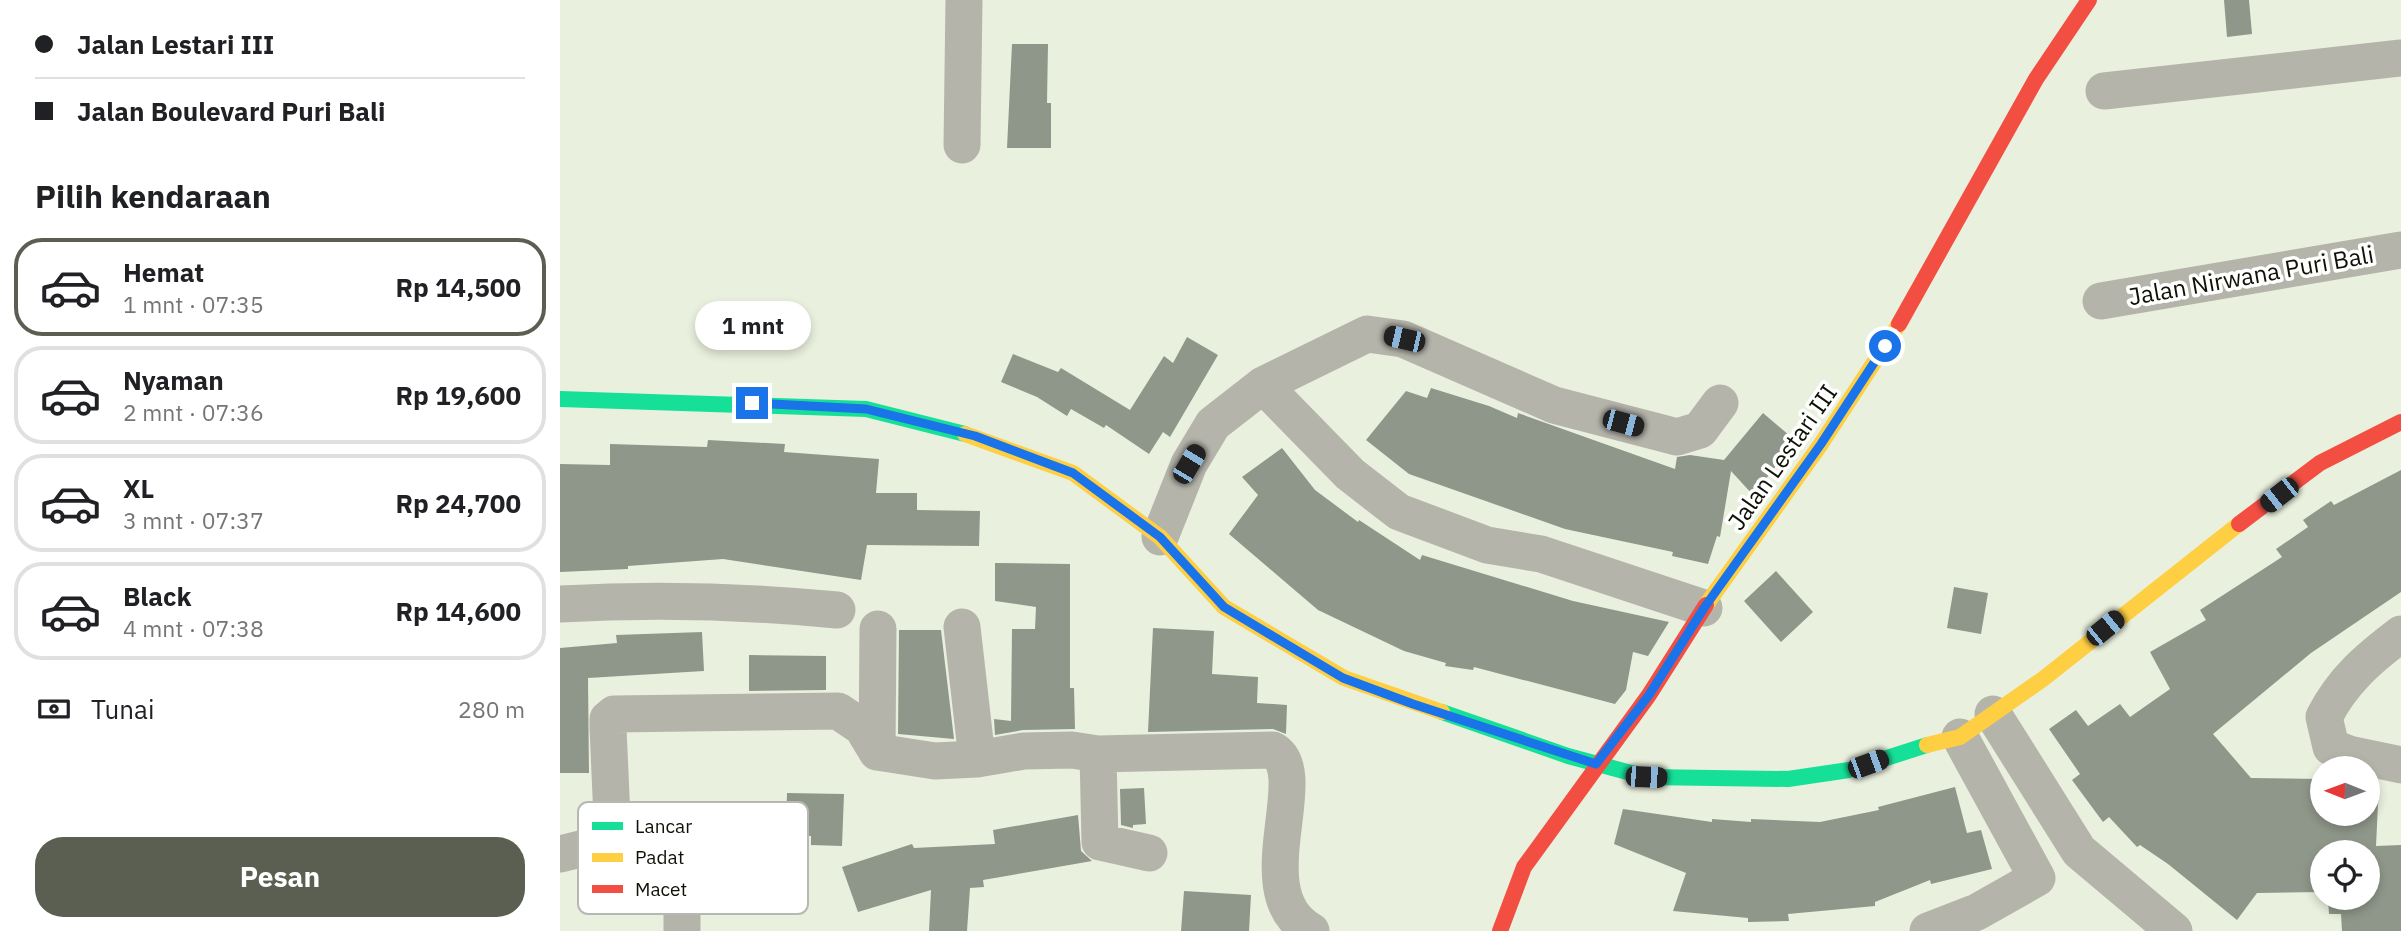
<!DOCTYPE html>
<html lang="id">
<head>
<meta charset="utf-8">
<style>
	:root { --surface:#fff; --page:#f6f6f6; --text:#202124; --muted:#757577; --line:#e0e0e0; --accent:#5a5f52 }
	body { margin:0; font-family:"IBM Plex Sans",sans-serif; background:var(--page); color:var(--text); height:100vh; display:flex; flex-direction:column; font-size:26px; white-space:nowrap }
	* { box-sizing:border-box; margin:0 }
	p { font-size:23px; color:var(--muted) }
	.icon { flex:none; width:38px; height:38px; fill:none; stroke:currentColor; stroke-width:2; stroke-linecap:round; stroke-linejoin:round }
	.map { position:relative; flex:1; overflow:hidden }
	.panel { display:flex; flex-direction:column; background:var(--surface); width:560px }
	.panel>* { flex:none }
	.hud { display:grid; align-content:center; height:154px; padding:0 35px; background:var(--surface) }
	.needle { width:46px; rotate:271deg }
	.tools { position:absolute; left:1750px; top:756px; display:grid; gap:14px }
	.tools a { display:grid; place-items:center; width:70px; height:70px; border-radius:50%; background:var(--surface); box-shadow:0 4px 10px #0003; font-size:35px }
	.end { position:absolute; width:32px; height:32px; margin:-16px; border:9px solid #1a73e8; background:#fff; box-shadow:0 0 0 4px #fff }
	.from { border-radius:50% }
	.bubble { position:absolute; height:49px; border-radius:24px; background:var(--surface); box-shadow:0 4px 10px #0003; font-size:23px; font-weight:700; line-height:49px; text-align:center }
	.car { position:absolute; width:21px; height:42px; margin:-21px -10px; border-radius:9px; box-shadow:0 0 5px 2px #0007; background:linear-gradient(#222 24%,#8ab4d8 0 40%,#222 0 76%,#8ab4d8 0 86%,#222 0) }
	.hud b { display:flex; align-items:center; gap:24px; height:66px; font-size:26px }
	.hud b+b { border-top:2px solid var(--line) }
	.hud i { width:18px; height:18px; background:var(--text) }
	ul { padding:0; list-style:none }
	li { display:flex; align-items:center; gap:21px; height:98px; margin:0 14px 10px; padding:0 21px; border:4px solid var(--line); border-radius:28px }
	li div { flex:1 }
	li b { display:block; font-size:26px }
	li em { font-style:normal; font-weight:700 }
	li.on { border-color:var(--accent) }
	li>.icon { width:63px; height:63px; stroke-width:1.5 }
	h2 { padding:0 35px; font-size:32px; line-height:84px }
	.pay { display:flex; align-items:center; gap:18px; height:77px; padding:0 35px; font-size:26px }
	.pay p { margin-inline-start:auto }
	.button { display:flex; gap:14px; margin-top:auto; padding:14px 35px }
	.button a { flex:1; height:80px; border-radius:28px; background:var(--accent); color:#fff; font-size:28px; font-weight:700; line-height:80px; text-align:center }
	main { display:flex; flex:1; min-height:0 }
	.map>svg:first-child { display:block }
</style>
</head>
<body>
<main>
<section class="panel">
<div class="hud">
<b><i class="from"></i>Jalan Lestari III</b>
<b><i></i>Jalan Boulevard Puri Bali</b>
</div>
<h2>Pilih kendaraan</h2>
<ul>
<li class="on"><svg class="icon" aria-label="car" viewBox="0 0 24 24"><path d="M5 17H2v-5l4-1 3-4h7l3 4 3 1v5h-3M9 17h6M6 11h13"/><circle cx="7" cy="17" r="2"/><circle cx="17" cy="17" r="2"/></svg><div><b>Hemat</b><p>1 mnt · 07:35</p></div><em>Rp 14,500</em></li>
<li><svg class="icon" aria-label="car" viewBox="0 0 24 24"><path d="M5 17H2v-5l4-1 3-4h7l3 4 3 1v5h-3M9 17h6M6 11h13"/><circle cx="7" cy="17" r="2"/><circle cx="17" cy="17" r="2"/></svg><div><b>Nyaman</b><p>2 mnt · 07:36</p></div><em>Rp 19,600</em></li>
<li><svg class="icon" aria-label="car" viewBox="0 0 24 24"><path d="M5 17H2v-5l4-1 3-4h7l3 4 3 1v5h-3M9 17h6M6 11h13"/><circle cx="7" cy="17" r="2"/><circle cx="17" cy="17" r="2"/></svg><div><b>XL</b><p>3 mnt · 07:37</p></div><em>Rp 24,700</em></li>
<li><svg class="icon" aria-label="car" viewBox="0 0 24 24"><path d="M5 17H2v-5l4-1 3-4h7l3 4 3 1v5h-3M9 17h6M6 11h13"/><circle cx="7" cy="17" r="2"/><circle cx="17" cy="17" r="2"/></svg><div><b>Black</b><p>4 mnt · 07:38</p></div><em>Rp 14,600</em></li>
</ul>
<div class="pay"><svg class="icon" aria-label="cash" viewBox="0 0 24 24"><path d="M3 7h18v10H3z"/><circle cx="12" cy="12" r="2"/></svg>Tunai<p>280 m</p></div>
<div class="button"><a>Pesan</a></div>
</section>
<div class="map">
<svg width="1841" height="931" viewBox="0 0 1841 931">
	<rect width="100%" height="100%" fill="#eaf0de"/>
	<!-- building -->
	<path fill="#8e978a" d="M1664,0H1689L1692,34L1667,37Z
		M452,44H488L487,103H491V148H447Z
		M627,337L658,355L610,437L603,432L589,454L546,425L544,428L511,409L507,416L477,397L441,382L453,354L498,372L501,368L570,410L604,356L613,363Z
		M871,388L929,406L957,418L958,413L1115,469L1117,457L1130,455L1164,460L1203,413L1236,441L1193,495L1171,471L1160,537L1157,536L1148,564L1112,556L1113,552L1005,529L849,474L806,440L846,391L867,398Z
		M148,440L225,444L224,452L319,459L316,493H357V510L420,511L419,546L307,545L301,580L163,559L68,566V569L0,572V464L50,465V444L147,447Z
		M722,448L755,490L798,522L799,520L860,560L862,555L1013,601L1109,622L1088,656L1073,652L1066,690L1055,704L914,667L913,670L885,666L886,663L844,651L758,610L669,534L698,495L682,477Z
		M1841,470V592L1751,653L1653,734L1691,778L1762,779V814H1808V783H1819L1816,846L1841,845V931H1782L1781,914H1769L1768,898H1808V852H1762V892L1697,893L1677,920L1608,864L1580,845L1577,847L1549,817L1543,822L1512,780L1520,774L1489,729L1516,710L1528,726L1560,704L1570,717L1610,689L1590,652L1646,620L1640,610L1722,557L1716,549L1748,527L1743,520L1771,501L1774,505Z
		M435,563L510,564V688H514L515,729L463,730L435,735L434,719L451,721L452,629H475L476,607L435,601Z
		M1216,571L1253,612L1221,642L1184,601Z
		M1394,587L1428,593L1421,634L1387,628Z
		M593,628L654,631L652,674L698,677L697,703L727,705L726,734L713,729L588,732Z
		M339,630H381L394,739L338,734Z
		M142,632L144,671L28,678L29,773H0V648L57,643L56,635Z
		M189,655L266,656V690L189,691Z
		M1395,787L1407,833L1421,830L1432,869L1371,884L1370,880L1315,902V906L1228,914L1229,921L1188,922V918L1113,911L1126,873L1054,844L1063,809L1152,822V819L1191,822V819L1260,822L1319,810L1318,807Z
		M584,788L586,824L573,825V828L561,825L560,789Z
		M227,793L284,794L282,846L251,845V836L226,835Z
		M518,815L521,851L532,861L423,880L424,887L410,888L407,931H369L371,890L298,912L282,867L352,844L354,848L435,844L433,830Z
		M624,891L691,895L689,931H621Z"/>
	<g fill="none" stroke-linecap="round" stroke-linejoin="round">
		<!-- street -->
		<path stroke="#b5b4ab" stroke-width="37" d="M1544,91L1841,58
			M402,145L404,0
			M1541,301L1841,250
			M703,385L790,474L839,512L927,545L981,554L1144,608
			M600,537L629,464L653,424L703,385L807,334L843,339L994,405L1117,437L1140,430L1160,403
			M0,604C93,599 184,601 277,610
			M402,627L417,759
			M318,629L317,752L375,761L417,759L464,751L512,750L538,754L713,750C755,774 683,894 751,931
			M1841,634C1808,659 1783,680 1764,717L1771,747L1789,754L1841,765
			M1433,714L1519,851L1614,931
			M538,754L540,842L589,853
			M0,854L53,841L48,728V719L54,714L278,711L302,727L317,752
			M122,898V931
			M1368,931L1417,912L1477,878L1400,737"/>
		<!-- fast -->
		<path stroke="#16e098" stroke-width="16" d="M0,399L306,409L405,434
			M882,712L1008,756L1086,777L1228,779L1289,770L1367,745"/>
		<!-- slow -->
		<path stroke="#ffcf43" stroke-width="16" d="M405,434L513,473L600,537L664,607L784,678L882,712
			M1146,605L1261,444L1339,324
			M1367,745L1400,737L1483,679L1679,524"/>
		<!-- jam -->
		<path stroke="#f24e42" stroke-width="16" d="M1339,324L1476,79L1529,0
			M1679,524L1760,463L1841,422
			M940,931L964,867L1089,695L1146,605"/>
	</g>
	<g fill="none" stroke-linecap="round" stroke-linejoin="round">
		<!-- route -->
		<path stroke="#1a73e8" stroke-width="9" d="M192,403L306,409L415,436L513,473L600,537L664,607L783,678L853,704L1036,764L1089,695L1144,608L1261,444L1325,346"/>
	</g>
	<g text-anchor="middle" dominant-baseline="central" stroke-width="7" stroke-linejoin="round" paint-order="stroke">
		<!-- street labels -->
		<g font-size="24" fill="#0d1106" stroke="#fff">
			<text transform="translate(1691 275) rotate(-10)">Jalan Nirwana Puri Bali</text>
			<text transform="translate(1222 457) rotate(-55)">Jalan Lestari III</text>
		</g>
	</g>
	<!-- legend -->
	<rect x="18" y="802" width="230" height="112" rx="10" fill="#fff" stroke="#b6b8b4" stroke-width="2"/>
	<rect x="32" y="822" width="31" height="8" fill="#16e098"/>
	<rect x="32" y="853" width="31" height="9" fill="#ffcf43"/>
	<rect x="32" y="885" width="31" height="8" fill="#f24e42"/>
	<g font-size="19" fill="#0d1106">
		<text x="75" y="833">Lancar</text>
		<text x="75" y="864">Padat</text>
		<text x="75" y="896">Macet</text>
	</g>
</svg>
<div class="tools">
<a><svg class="needle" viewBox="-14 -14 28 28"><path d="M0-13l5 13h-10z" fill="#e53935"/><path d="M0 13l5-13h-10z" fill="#757577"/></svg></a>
<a><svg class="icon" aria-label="locate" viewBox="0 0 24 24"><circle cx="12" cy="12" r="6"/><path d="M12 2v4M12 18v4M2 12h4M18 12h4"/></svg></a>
</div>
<i class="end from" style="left:1325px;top:346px"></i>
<i class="end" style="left:192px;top:403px"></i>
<div class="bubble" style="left:135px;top:301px;width:116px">1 mnt</div>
<i class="car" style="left:844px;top:339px;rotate:283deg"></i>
<i class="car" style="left:1063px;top:423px;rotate:105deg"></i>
<i class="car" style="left:629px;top:464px;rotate:31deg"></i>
<i class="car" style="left:1719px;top:495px;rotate:232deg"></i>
<i class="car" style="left:1545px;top:628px;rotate:51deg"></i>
<i class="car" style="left:1308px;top:764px;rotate:70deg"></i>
<i class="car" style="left:1086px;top:777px;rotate:92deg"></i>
</div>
</main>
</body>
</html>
